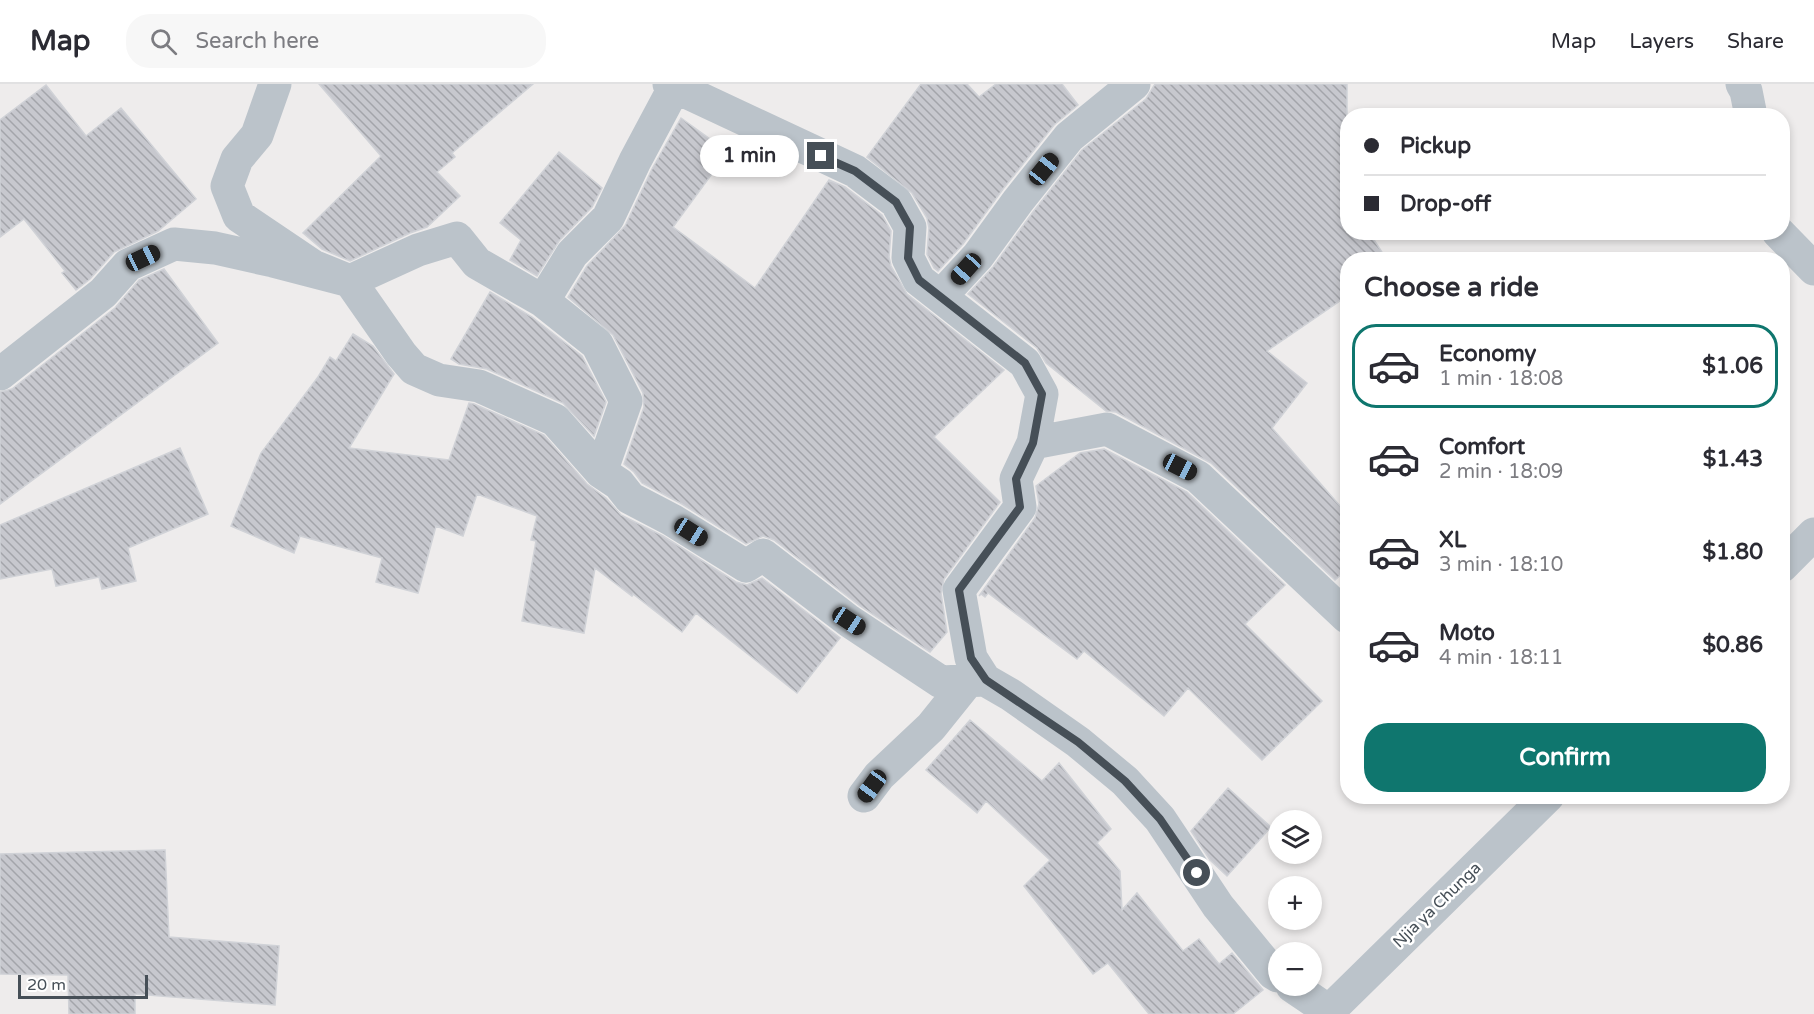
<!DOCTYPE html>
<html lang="en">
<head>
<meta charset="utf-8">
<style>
	:root { --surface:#fff; --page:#f7f7f7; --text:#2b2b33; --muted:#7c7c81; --line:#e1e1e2; --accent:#0f766e }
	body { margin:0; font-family:"Varela Round",sans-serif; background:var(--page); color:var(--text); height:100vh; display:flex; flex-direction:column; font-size:22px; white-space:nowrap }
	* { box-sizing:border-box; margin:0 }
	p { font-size:20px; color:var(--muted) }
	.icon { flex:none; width:33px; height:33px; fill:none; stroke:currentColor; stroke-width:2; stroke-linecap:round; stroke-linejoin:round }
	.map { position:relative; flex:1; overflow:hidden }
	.side { position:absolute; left:1340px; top:168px; width:450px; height:552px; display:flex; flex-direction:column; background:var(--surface); border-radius:24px; box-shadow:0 3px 9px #0003 }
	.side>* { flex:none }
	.guide { position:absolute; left:1340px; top:24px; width:450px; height:132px; border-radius:24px; box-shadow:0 3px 9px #0003; display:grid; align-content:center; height:132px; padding:0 24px; background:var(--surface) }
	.buttons { position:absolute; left:1268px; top:726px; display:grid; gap:12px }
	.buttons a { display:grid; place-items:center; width:54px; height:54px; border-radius:50%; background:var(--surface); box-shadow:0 3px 9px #0003; font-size:30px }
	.scale { position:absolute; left:18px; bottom:15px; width:130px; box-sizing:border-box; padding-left:6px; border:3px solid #464f57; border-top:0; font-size:16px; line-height:21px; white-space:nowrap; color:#464f57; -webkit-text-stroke:4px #fff; paint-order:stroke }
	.end { position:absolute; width:27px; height:27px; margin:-14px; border:8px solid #464f57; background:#fff; box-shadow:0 0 0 3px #fff }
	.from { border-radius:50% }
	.bubble { position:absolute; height:42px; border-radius:21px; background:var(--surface); box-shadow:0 3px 9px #0003; font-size:20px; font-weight:700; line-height:42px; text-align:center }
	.car { position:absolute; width:18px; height:36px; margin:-18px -9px; border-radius:8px; box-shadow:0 0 4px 2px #0007; background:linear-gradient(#222 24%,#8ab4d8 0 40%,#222 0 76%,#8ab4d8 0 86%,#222 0) }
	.guide b { display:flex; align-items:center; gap:21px; height:57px; font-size:22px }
	.guide b+b { border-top:2px solid var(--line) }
	.guide i { width:15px; height:15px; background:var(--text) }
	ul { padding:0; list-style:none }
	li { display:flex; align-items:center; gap:18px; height:84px; margin:0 12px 9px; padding:0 12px; border:3px solid transparent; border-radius:24px }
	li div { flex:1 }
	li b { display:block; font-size:22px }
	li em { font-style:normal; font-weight:700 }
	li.selected { border-color:var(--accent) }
	li>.icon { width:54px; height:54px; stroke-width:1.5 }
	h2 { padding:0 24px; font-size:27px; line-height:72px }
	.action { display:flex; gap:12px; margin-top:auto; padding:12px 24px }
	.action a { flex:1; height:69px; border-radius:24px; background:var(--accent); color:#fff; font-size:24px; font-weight:700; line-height:69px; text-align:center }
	header { display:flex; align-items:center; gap:36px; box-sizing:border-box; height:84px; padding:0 30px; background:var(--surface); border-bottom:2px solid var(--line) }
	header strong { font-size:28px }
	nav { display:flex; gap:33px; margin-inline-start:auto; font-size:21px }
	.search { width:420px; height:54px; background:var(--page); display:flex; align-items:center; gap:15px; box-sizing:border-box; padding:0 21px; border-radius:24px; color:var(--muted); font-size:22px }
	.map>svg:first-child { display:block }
</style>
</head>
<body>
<header>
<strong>Map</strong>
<div class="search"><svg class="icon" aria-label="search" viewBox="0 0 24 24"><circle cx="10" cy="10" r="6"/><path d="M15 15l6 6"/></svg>Search here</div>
<nav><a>Map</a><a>Layers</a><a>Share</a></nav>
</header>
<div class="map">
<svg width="1814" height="930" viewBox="0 0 1814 930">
	<defs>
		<pattern id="building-back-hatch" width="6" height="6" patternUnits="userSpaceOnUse" patternTransform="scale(1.5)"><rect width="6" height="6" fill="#c7c8ce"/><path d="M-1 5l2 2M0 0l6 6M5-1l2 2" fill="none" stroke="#a3a5aa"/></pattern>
	</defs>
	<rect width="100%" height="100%" fill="#eeecec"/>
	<!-- building -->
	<path fill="url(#building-back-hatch)" stroke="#d0d2d7" stroke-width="1.5" d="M319,0H533L452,69L455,73L437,88L460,112L427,143L410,149L350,177L322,165L303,149L381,72Z
		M921,0H967L979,13L996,0H1062L1078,21L1054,41L1003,105L963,160L938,187L934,184L927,170L929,144L927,134L912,109L867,73Z
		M1155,0H1347V148H1369L1387,176H1347V212L1267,267L1307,299L1272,344L1347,430V485L1335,496L1211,379L1116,328L1106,327L1046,279L1037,264L968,210L993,183L1033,128L1082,66L1146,15Z
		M46,1L86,52L121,24L196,115L158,147L114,168L90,195L76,206L62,189L65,187L24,135L0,153V36Z
		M681,34L728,68L673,143L755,204L829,96L845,103L882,131L891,147L889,173L891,182L907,210L1004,286L934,353L1000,418L944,495L941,509L947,548L930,568L860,522L774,456L763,452L746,460L682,420L642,399L634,388L624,380L644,323L643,309L613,251L568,213L587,182L625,142L652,85Z
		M559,68L602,104L592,123L559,157L537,192L510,176L521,156L500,139Z
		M164,185L218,259L0,420V308L12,305L115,224L139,196Z
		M490,208L532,233L582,272L606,318L594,352L563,319L487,285L459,280L451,275Z
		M353,250L373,262L394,290L349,364L449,376L469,319L474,320L544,351L587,400L606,414L621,431L663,452L736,498L747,501L762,494L840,554L797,609L696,529L682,548L633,510L632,512L595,484L584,549L522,537L536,457L531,456L537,432L477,410L463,452L436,442L418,509L376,498L382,474L300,452L294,469L231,442L261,369L318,293L330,273L336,277Z
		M180,364L208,430L128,464L136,497L102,505L99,493L56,502L52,485L0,495V441Z
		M1104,365L1187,408L1285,501L1245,540L1322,617L1262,676L1188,604L1164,632L1084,567L1077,575L988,509L985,513L981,510L979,512L1035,434L1039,420L1036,402L1080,369Z
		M970,636L1042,697L1059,679L1111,745L1097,759L1120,787L1122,826L1137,809L1183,867L1199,855L1219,880L1232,869L1263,906L1233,930H1149L1108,879L1093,890L1024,802L1050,776L986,717L977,729L926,686Z
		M1228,704L1271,743L1227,792L1210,776L1191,747Z
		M165,766L169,853L279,862L275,921L135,910V930H69L68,891L0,890V770Z"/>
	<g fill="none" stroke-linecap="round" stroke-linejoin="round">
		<!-- minor -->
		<path stroke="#bbc3ca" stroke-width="33" d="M275,0L257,51L237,75L227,102L239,132L313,182L350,197L401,270L414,285L439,296L479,302L555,336L601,388L619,400L630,414L672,436L746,482L763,471L849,537L941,598L985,596
			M669,0L855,87L896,118L910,143L908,174L919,196L1025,279L1042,310L1033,359L1016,395L1020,423L959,506L971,574L985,596L1011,611L1078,658L1125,697L1160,735L1218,822L1273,889L1278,892
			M1742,0L1746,7L1751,32
			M1778,148L1814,185
			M941,212L978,172L1018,117L1069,53L1134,0
			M543,217L572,170L608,134L635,77L675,2
			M0,290L103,209L128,181L174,160L215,164L273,177L350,197L418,166L457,154L477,179L543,217L597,260L626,317L601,388
			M1033,359L1107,345L1198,393L1347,533
			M1782,482L1814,450
			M864,712L879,692L931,643L968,597
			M1292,902L1333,930
			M1326,930L1548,712"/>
	</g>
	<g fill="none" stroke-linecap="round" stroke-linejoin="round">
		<!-- route -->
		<path stroke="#464f57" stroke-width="8" d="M821,72L855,87L896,118L910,143L908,174L919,196L1025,279L1042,310L1033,359L1016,395L1020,423L959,506L971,574L986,596L1078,658L1125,697L1160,735L1197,789"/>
	</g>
	<g text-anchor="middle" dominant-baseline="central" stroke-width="5" stroke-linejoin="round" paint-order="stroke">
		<!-- street labels -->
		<g font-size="16" fill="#464f57" stroke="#fff">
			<text transform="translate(1437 821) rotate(-44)">Njia ya Chunga</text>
		</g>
	</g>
</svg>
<div class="buttons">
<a><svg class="icon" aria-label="layers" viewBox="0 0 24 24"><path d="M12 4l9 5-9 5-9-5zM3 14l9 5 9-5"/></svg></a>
<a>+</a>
<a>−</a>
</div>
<div class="scale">20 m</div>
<i class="end from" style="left:1197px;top:789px"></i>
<i class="end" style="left:821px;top:72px"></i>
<div class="bubble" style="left:700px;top:51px;width:99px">1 min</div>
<i class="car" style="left:1044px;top:85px;rotate:39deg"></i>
<i class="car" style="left:143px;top:174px;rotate:65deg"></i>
<i class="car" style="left:966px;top:185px;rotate:222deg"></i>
<i class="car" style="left:1180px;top:383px;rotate:117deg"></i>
<i class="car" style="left:691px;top:448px;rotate:122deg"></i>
<i class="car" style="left:849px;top:537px;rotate:123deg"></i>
<i class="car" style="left:872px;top:702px;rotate:216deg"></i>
<div class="guide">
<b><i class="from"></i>Pickup</b>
<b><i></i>Drop-off</b>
</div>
<section class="side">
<h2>Choose a ride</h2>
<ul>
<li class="selected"><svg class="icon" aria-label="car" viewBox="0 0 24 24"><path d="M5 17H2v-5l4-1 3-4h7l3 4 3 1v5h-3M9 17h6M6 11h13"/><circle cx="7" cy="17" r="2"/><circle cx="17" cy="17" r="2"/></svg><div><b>Economy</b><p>1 min · 18:08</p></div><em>$1.06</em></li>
<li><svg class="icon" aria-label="car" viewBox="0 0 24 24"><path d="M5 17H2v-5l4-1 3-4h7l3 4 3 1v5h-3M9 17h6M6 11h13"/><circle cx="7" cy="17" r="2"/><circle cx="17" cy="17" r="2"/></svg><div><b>Comfort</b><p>2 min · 18:09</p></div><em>$1.43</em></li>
<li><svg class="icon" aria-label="car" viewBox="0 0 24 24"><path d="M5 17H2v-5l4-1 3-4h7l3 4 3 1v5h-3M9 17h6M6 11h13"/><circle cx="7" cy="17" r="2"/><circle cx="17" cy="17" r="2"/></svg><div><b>XL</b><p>3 min · 18:10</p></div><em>$1.80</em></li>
<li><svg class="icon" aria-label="car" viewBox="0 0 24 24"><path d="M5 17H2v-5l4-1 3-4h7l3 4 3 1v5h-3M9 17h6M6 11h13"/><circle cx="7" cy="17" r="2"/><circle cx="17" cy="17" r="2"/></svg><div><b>Moto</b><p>4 min · 18:11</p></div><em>$0.86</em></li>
</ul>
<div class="action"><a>Confirm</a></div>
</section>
</div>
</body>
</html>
